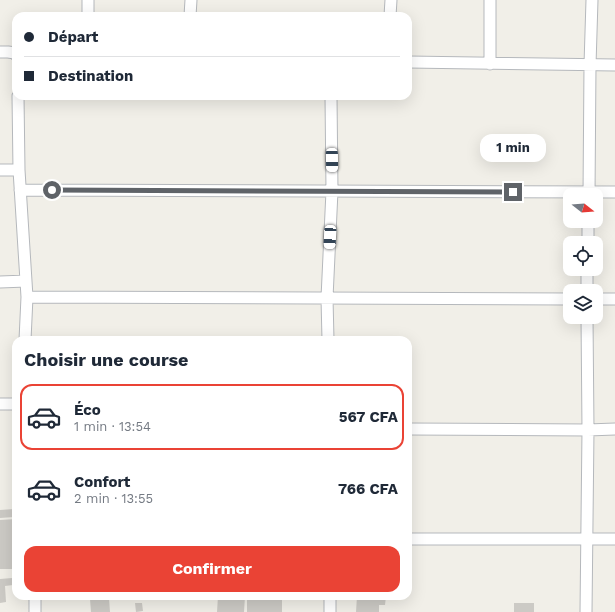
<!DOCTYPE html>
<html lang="fr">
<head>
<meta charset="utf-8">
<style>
	:root { --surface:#fff; --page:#f2f2f3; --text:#1f2937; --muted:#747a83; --line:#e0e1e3; --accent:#ea4335 }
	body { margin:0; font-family:"Work Sans",sans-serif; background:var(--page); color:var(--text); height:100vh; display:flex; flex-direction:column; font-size:15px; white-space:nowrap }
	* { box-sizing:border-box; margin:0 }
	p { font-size:13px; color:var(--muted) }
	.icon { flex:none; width:22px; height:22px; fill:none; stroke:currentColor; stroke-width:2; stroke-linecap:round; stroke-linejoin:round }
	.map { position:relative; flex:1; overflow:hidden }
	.panel { position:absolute; left:12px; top:336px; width:400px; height:264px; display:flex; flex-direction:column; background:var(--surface); border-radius:12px; box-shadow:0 4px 16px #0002 }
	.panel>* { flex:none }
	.banner { position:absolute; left:12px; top:12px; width:400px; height:88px; border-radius:12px; box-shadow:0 4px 16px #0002; display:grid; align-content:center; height:88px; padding:0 12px; background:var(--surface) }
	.needle { width:26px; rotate:107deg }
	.tools { position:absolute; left:563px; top:188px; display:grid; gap:8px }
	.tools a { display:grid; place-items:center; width:40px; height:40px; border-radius:8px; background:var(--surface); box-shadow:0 4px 16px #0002; font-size:20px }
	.end { position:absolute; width:18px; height:18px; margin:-9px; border:5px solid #5f6368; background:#fff; box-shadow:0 0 0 2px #fff }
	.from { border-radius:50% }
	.bubble { position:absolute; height:28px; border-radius:12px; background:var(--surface); box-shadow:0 4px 16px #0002; font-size:13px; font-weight:700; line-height:28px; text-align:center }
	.car { position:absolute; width:12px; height:24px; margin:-12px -6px; border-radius:5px; box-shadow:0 0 3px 1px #0007; background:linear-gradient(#fff 24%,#345 0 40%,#fff 0 76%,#345 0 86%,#fff 0) }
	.banner b { display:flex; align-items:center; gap:14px; height:38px; font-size:15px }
	.banner b+b { border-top:1px solid var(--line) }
	.banner i { width:10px; height:10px; background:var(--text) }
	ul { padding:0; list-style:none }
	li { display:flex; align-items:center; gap:12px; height:66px; margin:0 8px 6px; padding:0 4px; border:2px solid transparent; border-radius:12px }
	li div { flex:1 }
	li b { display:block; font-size:15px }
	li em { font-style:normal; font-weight:700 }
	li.on { border-color:var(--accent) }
	li>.icon { width:36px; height:36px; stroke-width:1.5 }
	h2 { padding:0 12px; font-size:18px; line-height:48px }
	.button { display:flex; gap:8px; margin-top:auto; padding:8px 12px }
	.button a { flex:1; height:46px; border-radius:12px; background:var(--accent); color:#fff; font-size:16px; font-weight:700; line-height:46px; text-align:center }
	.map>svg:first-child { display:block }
</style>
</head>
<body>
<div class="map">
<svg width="615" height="612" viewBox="0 0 615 612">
	<rect width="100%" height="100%" fill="#f1efe8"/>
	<!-- building -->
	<path fill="#cccac5" d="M14,509V517L0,518V510Z
		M16,519V569H0V520Z
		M12,578L13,585L5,586L6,602L0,603V579Z
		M218,596H245L244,612H217Z
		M357,596H386L385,605H379V612H356Z
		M109,598L110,612H91L90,599Z
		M247,599H282V612H247Z
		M135,603H142L143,611L136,612Z
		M514,603H534V612H514Z"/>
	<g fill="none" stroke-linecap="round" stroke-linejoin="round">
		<!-- minor casing -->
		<g stroke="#b5b8bc" stroke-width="13">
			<path id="minor" d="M88,0V16
				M190,16L191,0
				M390,16L391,0
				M0,52H8L15,53L16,55
				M408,62L615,65
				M490,64V0
				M18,96L19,170L27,297L25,340
				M0,170H19
				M20,190L615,192
				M589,195L590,65L592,0
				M588,243V221
				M0,282L26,281
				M587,291V269
				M27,297L570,299
				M596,299H615
				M328,340L327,298L332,191L331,96
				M0,404H16
				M408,429L588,430L615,429
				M408,539H615
				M35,596V612
				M330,612V596
				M586,612L588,430L587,317"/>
		</g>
		<!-- minor -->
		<use href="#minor" stroke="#fff" stroke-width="11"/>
	</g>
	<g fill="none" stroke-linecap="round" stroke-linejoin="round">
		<!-- route -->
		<path stroke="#5f6368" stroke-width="5" d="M52,190L513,192"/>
	</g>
</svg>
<div class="tools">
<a><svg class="needle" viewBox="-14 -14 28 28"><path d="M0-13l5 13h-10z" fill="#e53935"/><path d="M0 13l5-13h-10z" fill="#747a83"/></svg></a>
<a><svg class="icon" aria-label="locate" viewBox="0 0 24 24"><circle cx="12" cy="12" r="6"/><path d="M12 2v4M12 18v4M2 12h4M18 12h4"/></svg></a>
<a><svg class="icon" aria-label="layers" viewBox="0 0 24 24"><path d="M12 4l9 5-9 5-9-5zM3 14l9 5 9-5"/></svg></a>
</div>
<i class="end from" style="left:52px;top:190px"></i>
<i class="end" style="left:513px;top:192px"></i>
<div class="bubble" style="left:480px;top:134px;width:66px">1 min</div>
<i class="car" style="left:332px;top:160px;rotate:179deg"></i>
<i class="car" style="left:330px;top:237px;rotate:183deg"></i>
<div class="banner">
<b><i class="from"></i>Départ</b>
<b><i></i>Destination</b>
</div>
<section class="panel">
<h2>Choisir une course</h2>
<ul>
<li class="on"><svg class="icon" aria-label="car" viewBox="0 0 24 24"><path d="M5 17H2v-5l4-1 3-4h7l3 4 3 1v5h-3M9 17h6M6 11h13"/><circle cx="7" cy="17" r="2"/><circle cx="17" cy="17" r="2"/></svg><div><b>Éco</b><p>1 min · 13:54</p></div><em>567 CFA</em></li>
<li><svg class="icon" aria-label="car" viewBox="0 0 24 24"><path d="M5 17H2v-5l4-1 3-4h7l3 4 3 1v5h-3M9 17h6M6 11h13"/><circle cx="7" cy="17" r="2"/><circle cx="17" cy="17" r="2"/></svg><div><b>Confort</b><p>2 min · 13:55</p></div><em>766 CFA</em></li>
</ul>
<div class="button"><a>Confirmer</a></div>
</section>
</div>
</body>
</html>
